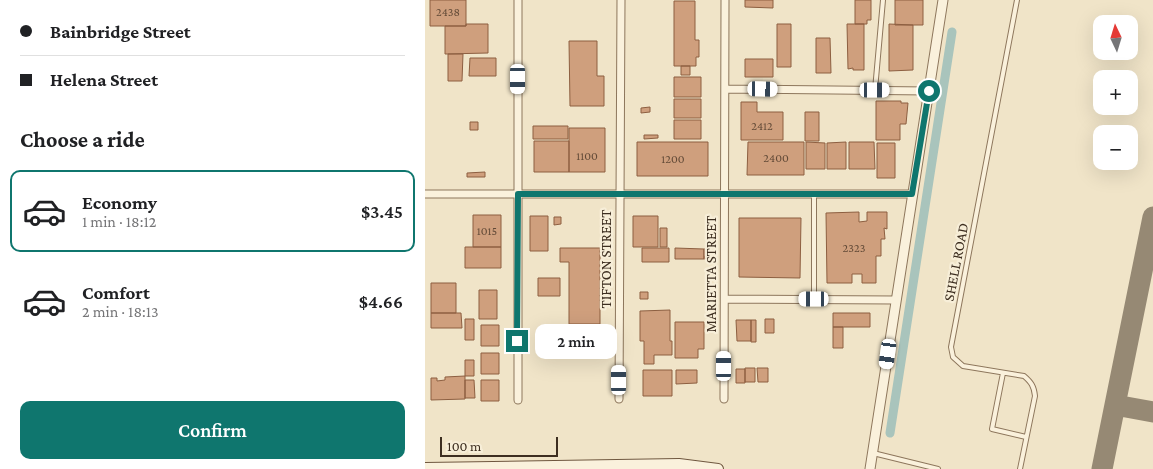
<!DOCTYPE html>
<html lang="en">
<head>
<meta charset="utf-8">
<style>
	:root { --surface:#fff; --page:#f2f2f2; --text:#202124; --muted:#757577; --line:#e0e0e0; --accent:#0f766e }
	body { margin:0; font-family:"Crimson Pro",serif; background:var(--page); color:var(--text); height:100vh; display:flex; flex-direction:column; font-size:19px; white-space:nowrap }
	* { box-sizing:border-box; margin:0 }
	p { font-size:16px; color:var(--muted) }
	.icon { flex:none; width:28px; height:28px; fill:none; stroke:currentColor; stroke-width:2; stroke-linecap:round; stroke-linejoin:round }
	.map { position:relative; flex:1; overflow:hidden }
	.details { display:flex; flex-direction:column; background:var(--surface); width:425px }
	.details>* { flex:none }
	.hud { display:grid; align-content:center; height:110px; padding:0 20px; background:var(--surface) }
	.needle { width:32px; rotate:356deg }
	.fabs { position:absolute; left:668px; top:15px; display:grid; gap:10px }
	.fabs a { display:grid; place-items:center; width:45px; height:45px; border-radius:10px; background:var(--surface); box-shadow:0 5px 20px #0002; font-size:25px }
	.scale { position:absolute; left:15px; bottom:12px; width:118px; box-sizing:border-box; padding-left:5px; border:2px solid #3d2e20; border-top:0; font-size:14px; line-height:18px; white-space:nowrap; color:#3d2e20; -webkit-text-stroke:4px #f7eed8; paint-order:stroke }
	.end { position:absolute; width:22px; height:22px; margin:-11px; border:6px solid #0f766e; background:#fff; box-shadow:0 0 0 2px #fff }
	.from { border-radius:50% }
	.bubble { position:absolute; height:35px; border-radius:10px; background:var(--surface); box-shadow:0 5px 20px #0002; font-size:16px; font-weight:600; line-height:35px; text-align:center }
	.car { position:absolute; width:15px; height:30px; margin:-15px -8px; border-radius:6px; box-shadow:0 0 4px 1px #0007; background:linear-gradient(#fff 24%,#345 0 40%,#fff 0 76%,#345 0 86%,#fff 0) }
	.hud b { display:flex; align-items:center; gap:18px; height:48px; font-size:19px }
	.hud b+b { border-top:1px solid var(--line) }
	.hud i { width:12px; height:12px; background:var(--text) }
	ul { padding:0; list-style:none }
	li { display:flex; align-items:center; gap:15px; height:82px; margin:0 10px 8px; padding:0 10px; border:2px solid transparent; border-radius:10px }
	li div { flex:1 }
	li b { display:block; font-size:19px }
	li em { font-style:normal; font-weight:600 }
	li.active { border-color:var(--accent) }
	li>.icon { width:45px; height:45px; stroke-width:1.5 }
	h2 { padding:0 20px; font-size:22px; line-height:60px }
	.button { display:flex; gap:10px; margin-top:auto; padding:10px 20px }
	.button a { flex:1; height:58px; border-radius:10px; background:var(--accent); color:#fff; font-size:20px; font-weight:600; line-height:58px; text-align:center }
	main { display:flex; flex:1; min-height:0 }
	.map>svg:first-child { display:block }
</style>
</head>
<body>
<main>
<section class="details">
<div class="hud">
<b><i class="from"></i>Bainbridge Street</b>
<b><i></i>Helena Street</b>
</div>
<h2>Choose a ride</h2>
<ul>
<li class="active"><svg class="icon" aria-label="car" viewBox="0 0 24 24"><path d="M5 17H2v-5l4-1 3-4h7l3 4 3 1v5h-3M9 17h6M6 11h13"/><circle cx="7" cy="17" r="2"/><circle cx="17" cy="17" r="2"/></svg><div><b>Economy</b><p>1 min · 18:12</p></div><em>$3.45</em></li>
<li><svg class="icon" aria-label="car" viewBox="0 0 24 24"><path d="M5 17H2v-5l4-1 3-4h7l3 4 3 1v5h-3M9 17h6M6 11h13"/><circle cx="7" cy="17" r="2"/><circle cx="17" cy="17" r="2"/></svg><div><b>Comfort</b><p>2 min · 18:13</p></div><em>$4.66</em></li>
</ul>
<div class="button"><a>Confirm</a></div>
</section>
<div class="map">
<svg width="728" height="469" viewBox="0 0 728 469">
	<rect width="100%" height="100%" fill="#f0e4c8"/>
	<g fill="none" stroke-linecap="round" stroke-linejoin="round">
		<!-- canal -->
		<path stroke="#a9c4bc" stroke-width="9" d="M465,433L527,32"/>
		<!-- taxiway -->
		<path stroke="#968974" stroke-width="21" d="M690,405L728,412
			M677,469L728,217"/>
	</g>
	<!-- building -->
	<path fill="#cf9f7d" stroke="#8d5f41" d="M5,0H41V26H5Z
		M320,0H348V8L320,7Z
		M430,0H446V20H442V24H430Z
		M470,0H498V25H470Z
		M249,1H270V40H274V57H271V66H249Z
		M41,24H63V53L20,54V26H41Z
		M352,24H366V67H352Z
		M422,24H439V70H428V68L423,69Z
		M464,24L488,25V70L464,71Z
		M391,38H405L406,73H391Z
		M144,41H172V76H179V106H145Z
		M23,54H38L37,81H23Z
		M45,58H71V76H44Z
		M320,59H348V77H320Z
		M256,66H265V75H256Z
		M249,77H276V97H249Z
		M249,99H276V118H249Z
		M451,101H476V103H483L481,124H475V140H451Z
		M316,102H332V112H358V140H316Z
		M225,107V112L216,113V108Z
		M380,112H394V141H380Z
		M249,120H276V139H249Z
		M45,122H53V130H45Z
		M108,126H143V139H108Z
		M144,128H180V172H144Z
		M219,135H233V138L219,139Z
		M109,141H144V172H109Z
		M212,142H283V176H212Z
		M323,142H379V175H322Z
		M381,142L400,143V169H381Z
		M421,142V169H402V143Z
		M424,142H449L450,169H424Z
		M452,143H470V178H452Z
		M60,172V177H42V173Z
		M434,212V222L442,221V212H462V229L459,228L460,239H456V256H451V283H437V274H427V283H402L401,213Z
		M48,215H76V247H48Z
		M105,216H123V251H105Z
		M208,216H233V247H208Z
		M129,217H136V224L129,225Z
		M314,218H376L375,278L314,277Z
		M235,228H242V247H235Z
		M40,247H76V268H40Z
		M135,248H175V324H144V262H135Z
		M217,248H244V262H217Z
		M250,248L279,249V259H250Z
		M279,249H285V259H279Z
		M113,278H135V296H113Z
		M6,283H31V313H6Z
		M54,290H72V319H54Z
		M215,292H223V299H215Z
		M245,310V341H247V355H229V364H219V341H215V311Z
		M6,313H36L37,328H6Z
		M408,313H445V327H408Z
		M40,319H49V340H40Z
		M340,319H349V333H340Z
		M311,320H326V341H312Z
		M326,320H331V342H326Z
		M250,322H279V349H273V358H250Z
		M56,325H74V346H56Z
		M408,327H418V348H408Z
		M56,353H74V374H56Z
		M40,360H49V376H40Z
		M320,368H330V382H320Z
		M332,368H343V382H333Z
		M311,369H320V383H311Z
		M218,370H247V396H218Z
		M251,370H272V383L251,384Z
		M40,376V399L6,400V378H12V381L20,380V377Z
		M40,380H49L50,398H40Z
		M56,380H74V401H56Z"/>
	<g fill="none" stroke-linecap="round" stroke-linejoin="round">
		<!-- service casing -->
		<g stroke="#8d765c" stroke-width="6">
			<path id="service" d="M592,0L526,347L528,357L538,366L599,376C606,382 609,386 610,396L595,469
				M450,90L458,0
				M389,299V194
				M578,373L567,429L601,437
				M448,453L513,469"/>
		</g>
		<!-- minor casing -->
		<g stroke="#8d765c" stroke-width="9">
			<path id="minor" d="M300,89L504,91
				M0,194H487
				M300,299L470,300
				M194,399L196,0
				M299,399L300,0
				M93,400V0"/>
		</g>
		<!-- tertiary casing -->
		<g stroke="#8d765c" stroke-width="11">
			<path id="tertiary" d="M445,469L518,0"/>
		</g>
		<!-- secondary casing -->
		<g stroke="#6f573f" stroke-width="12">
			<path id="secondary" d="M0,468L254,464L293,469"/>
		</g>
		<!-- service -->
		<use href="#service" stroke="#faf1dc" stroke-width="4"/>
		<!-- minor -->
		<use href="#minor" stroke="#faf1dc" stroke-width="7"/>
		<!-- tertiary -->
		<use href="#tertiary" stroke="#faf1dc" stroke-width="9"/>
		<!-- secondary -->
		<use href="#secondary" stroke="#faf1dc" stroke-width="10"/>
	</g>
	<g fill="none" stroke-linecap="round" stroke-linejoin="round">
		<!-- route -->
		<path stroke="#0f766e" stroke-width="6" d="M92,341L93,194H487L504,91"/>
	</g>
	<g text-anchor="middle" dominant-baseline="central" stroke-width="4.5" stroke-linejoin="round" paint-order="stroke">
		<!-- number labels -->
		<g font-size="12" fill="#624a37">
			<text x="23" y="12">2438</text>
			<text x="337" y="126">2412</text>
			<text x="162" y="156">1100</text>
			<text x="351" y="158">2400</text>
			<text x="248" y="159">1200</text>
			<text x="62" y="231">1015</text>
			<text x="429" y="248">2323</text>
		</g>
		<!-- street labels -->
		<g font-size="15" fill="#3d2e20" stroke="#f7eed8">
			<text transform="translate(181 259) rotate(-90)">TIFTON STREET</text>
			<text transform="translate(531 262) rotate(-79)">SHELL ROAD</text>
			<text transform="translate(286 274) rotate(-90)">MARIETTA STREET</text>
		</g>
	</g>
</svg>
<div class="fabs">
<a><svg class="needle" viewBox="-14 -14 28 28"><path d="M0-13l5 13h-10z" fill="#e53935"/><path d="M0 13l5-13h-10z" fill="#757577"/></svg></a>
<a>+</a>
<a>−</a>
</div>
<div class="scale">100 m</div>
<i class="end from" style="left:504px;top:91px"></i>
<i class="end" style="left:92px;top:341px"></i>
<div class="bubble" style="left:110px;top:324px;width:82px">2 min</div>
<i class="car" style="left:93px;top:79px;rotate:180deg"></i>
<i class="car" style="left:338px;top:89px;rotate:91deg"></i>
<i class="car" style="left:450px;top:90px;rotate:90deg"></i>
<i class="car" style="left:389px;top:299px;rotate:270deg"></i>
<i class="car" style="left:463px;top:354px;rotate:188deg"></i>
<i class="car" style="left:299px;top:366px;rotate:0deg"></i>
<i class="car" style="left:194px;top:380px;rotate:0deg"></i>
</div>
</main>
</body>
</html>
